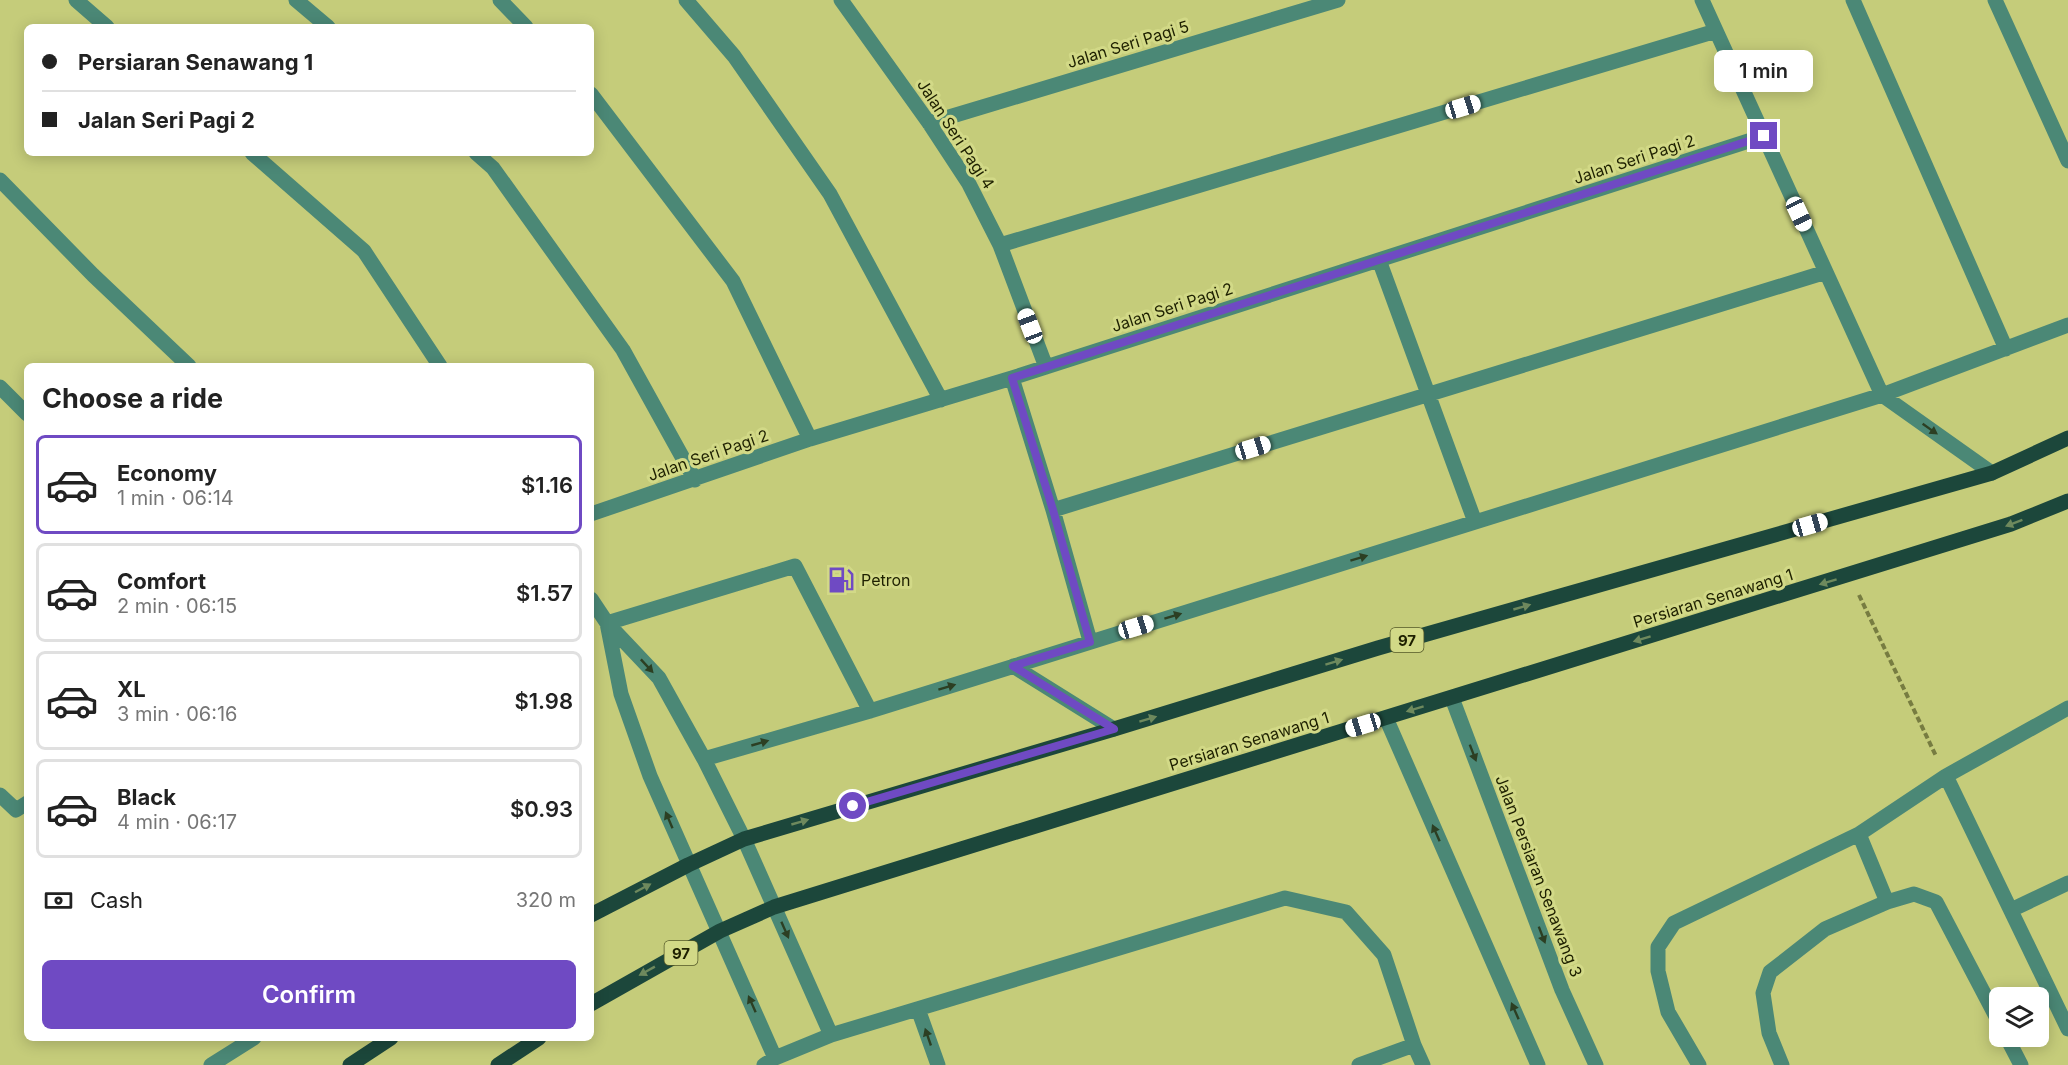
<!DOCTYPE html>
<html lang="en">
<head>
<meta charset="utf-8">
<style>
	:root { --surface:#fff; --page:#f2f2f2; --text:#222; --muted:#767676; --line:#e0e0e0; --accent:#6f4ac3 }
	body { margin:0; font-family:Inter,sans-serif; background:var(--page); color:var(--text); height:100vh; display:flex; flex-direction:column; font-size:22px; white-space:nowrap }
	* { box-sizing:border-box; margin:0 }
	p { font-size:20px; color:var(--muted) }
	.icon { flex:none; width:33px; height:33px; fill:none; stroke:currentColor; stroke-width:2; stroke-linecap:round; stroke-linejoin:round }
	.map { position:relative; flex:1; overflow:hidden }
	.drawer { position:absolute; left:24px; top:363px; width:570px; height:678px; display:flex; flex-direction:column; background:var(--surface); border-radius:9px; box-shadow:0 3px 15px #0003 }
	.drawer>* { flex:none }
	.top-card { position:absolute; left:24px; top:24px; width:570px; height:132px; border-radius:9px; box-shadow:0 3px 15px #0003; display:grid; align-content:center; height:132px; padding:0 18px; background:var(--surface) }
	.fabs { position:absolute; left:1989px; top:987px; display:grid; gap:12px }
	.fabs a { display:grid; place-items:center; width:60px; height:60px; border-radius:9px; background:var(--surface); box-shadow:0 3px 15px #0003; font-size:30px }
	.end { position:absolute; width:27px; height:27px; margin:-14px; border:8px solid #6f4ac3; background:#fff; box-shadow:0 0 0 3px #fff }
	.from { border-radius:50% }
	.bubble { position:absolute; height:42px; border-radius:9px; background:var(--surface); box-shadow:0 3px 15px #0003; font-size:20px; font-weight:600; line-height:42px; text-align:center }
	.car { position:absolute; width:18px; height:36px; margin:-18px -9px; border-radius:8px; box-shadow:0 0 4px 2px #0007; background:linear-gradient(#fff 24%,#345 0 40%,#fff 0 76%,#345 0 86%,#fff 0) }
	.top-card b { display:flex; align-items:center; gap:21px; height:57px; font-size:22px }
	.top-card b+b { border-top:2px solid var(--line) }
	.top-card i { width:15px; height:15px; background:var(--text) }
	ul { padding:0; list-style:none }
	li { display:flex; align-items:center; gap:18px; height:99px; margin:0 12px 9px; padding:0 6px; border:3px solid var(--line); border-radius:9px }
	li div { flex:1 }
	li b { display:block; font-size:22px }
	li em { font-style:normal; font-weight:600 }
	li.active { border-color:var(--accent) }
	li>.icon { width:54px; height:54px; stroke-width:1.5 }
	h2 { padding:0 18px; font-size:27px; line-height:72px }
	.pay { display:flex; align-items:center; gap:15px; height:66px; padding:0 18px; font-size:22px }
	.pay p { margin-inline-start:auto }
	.action { display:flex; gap:12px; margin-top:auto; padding:12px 18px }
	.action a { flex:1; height:69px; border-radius:9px; background:var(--accent); color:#fff; font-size:24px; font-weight:600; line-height:69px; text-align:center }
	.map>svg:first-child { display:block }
</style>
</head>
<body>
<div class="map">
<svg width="2068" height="1065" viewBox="0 0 2068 1065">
	<rect width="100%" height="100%" fill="#c5cc7a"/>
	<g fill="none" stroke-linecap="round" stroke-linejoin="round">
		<!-- path -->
		<path stroke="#777c41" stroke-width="4" stroke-dasharray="6 3" stroke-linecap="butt" d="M1859,595L1936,756"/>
		<!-- minor -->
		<path stroke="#4b8876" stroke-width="15" d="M76,0L107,27
			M296,0L328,27
			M500,0L526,27
			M686,0L734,56L830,194L941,400
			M841,0L929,123L969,184L1000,245L1046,367
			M1702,0L1882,395L1992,473
			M1853,0L2006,349
			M1995,0L2068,161
			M591,94L733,281L810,439
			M929,123L1338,0
			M252,153L364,251L440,366
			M476,153L493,168L623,350L695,480
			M0,180L93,275L189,366
			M1000,245L1716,31
			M1379,260L1475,522
			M1012,378L1053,510L1090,641
			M0,387L27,414
			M1053,510L1826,272
			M591,514L810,439L1012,378L1764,136
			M591,599L607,623L659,678L704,759L744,839L831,1035
			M607,623L621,694L650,776L775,1058
			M607,623L795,566L870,711
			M1013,666L1114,729
			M1452,698L1562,990L1596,1065
			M1386,718L1538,1065
			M704,759L870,711L1882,395L2068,325
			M1946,776L2068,1029
			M0,795L16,810L27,803
			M1887,902L1914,894L1936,902L2000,1024
			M2011,910L2068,883
			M918,1009L938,1065
			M2006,1036L2021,1065
			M211,1065L254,1038
			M764,1065L775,1058L831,1035L1285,898L1346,912L1384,955L1414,1045L1423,1065
			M1359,1065L1414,1045
			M1699,1065L1668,1012L1658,971V947L1674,923L1859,834L1946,776L2068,708
			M1782,1065L1769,1033L1763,993L1770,972L1825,929L1887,902L1859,834"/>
		<!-- major -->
		<path stroke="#1c473b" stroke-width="15" d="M591,915L688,865L744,839L1114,729L1378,648L1992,473L2068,438
			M591,1004L720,931L774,907L2011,524L2068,501
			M350,1065L391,1038
			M498,1065L539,1038"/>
	</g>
	<!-- one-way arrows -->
	<defs><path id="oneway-solid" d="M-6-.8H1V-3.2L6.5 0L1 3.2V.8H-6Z" transform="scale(1.5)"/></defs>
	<g fill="#2c3f23">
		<use href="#oneway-solid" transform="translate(1930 429) rotate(35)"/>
		<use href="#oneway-solid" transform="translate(1359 558) rotate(-17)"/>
		<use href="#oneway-solid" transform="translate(1173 616) rotate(-17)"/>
		<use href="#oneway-solid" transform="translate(647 666) rotate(47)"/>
		<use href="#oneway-solid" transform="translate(947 687) rotate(-17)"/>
		<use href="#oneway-solid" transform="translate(760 743) rotate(-16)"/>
		<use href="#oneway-solid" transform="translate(1473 753) rotate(69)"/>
		<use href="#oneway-solid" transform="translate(669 820) rotate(-113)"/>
		<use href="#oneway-solid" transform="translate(1436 833) rotate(-114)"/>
		<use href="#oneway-solid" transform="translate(785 930) rotate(66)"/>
		<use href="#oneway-solid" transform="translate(1542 935) rotate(69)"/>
		<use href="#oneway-solid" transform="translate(752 1004) rotate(-114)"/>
		<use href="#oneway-solid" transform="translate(1515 1011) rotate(-114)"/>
		<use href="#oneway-solid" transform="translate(928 1037) rotate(-109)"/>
	</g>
	<g fill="#6e895d">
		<use href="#oneway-solid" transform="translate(2014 523) rotate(159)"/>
		<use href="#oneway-solid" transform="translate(1828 582) rotate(163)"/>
		<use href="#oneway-solid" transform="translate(1522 607) rotate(-16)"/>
		<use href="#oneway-solid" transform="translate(1642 639) rotate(163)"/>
		<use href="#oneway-solid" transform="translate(1334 662) rotate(-17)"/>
		<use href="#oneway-solid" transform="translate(1415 709) rotate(163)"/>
		<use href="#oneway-solid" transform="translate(1148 719) rotate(-17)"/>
		<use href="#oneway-solid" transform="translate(800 822) rotate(-16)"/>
		<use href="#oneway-solid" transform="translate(643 888) rotate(-28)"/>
		<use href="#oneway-solid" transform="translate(647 971) rotate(151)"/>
	</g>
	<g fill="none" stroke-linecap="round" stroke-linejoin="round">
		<!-- route -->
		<path stroke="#6f4ac3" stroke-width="8" d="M853,806L1114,729L1013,666L1090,642L1053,510L1012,378L1764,136"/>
	</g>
	<!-- icons -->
	<defs>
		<g id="fuel-bare" transform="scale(2.07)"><path d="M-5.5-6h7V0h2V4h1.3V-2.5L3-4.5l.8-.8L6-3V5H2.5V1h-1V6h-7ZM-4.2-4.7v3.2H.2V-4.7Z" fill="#6f4ac3" stroke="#d2d987" stroke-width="2.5" paint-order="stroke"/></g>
	</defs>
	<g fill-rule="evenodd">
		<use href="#fuel-bare" x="841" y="580"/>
	</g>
	<g text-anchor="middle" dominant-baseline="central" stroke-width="6" stroke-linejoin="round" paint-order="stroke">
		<!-- shield labels -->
		<g fill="#d2d987" stroke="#545828" stroke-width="1.5">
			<rect x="1390.5" y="628" width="33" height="24" rx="4.5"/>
			<rect x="664.5" y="941" width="33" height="24" rx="4.5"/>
		</g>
		<g font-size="15" font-weight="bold" fill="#1e2000">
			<text x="1407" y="640">97</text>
			<text x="681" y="953">97</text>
		</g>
		<!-- street labels -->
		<g font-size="16" fill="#1e2000" stroke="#d2d987">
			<text transform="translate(1128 44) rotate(-17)">Jalan Seri Pagi 5</text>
			<text transform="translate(956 134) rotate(57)">Jalan Seri Pagi 4</text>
			<text transform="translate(1634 159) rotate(-18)">Jalan Seri Pagi 2</text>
			<text transform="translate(1172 307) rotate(-18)">Jalan Seri Pagi 2</text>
			<text transform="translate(708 455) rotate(-19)">Jalan Seri Pagi 2</text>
			<text transform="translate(1713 598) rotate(-17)">Persiaran Senawang 1</text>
			<text transform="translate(1249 741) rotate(-17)">Persiaran Senawang 1</text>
			<text transform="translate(1539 876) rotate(69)">Jalan Persiaran Senawang 3</text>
		</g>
		<!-- poi labels -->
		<g font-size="16" fill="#1e2000" stroke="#d2d987" text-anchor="start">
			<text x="861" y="580">Petron</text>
		</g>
	</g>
</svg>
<div class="fabs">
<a><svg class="icon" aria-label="layers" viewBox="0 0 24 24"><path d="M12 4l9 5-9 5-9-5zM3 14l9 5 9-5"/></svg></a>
</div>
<i class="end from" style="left:853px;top:806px"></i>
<i class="end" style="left:1764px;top:136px"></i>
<div class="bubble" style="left:1714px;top:50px;width:99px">1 min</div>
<i class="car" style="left:1463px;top:107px;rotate:73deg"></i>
<i class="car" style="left:1799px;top:214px;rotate:155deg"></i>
<i class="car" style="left:1030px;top:326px;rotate:339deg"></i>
<i class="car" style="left:1253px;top:448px;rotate:73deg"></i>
<i class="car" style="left:1810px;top:525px;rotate:74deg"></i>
<i class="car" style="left:1136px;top:627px;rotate:73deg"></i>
<i class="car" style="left:1363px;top:725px;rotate:253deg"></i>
<div class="top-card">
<b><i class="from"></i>Persiaran Senawang 1</b>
<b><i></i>Jalan Seri Pagi 2</b>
</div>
<section class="drawer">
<h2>Choose a ride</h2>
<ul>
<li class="active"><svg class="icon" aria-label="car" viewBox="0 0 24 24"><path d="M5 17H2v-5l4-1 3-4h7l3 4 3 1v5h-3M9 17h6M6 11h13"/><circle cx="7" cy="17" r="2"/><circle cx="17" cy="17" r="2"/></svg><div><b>Economy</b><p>1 min · 06:14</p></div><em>$1.16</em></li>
<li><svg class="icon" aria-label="car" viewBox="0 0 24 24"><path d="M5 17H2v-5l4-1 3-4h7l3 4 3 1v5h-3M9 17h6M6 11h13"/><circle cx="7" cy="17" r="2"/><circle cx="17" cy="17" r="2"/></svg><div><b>Comfort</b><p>2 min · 06:15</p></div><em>$1.57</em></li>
<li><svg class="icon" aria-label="car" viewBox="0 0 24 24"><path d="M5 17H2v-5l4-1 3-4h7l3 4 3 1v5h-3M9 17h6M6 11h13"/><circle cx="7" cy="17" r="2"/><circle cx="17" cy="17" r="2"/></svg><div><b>XL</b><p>3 min · 06:16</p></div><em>$1.98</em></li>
<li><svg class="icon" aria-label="car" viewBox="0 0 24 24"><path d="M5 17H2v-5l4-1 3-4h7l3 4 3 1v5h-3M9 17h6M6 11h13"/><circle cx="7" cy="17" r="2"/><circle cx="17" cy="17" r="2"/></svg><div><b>Black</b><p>4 min · 06:17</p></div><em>$0.93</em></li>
</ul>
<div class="pay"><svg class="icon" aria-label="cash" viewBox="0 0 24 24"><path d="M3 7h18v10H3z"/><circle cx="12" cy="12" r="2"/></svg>Cash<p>320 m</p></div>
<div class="action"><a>Confirm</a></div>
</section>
</div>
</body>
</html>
